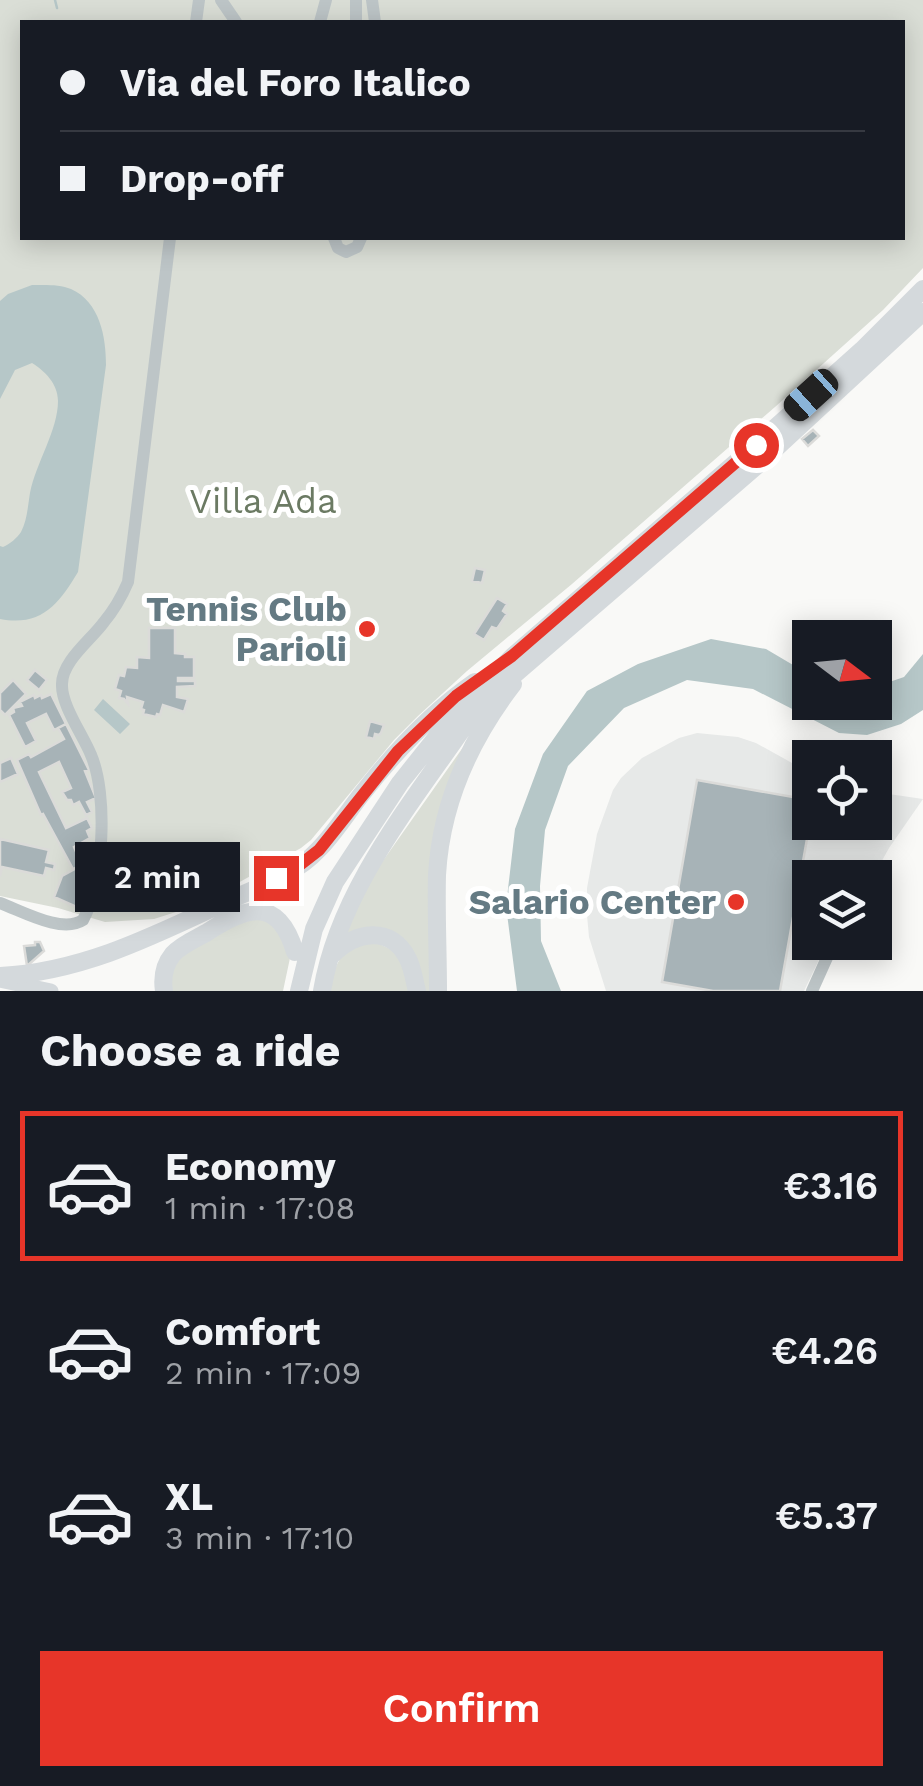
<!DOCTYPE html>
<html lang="en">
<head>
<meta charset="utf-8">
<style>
	:root { --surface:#171b24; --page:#20242c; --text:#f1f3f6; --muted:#9ea1a6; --line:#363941; --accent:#e73529 }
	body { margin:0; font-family:"Work Sans",sans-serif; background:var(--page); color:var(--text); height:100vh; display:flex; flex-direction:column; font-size:38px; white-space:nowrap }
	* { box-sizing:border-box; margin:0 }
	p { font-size:32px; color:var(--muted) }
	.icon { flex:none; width:55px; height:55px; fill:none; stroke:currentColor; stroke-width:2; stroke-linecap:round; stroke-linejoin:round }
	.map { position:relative; height:991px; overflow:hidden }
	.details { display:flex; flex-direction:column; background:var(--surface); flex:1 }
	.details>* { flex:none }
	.hud { position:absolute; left:20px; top:20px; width:885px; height:220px; border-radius:0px; box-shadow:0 5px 25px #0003; display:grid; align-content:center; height:220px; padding:0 40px; background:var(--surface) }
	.needle { width:65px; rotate:106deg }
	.controls { position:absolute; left:792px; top:620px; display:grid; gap:20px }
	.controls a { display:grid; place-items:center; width:100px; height:100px; border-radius:0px; background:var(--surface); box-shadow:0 5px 25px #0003; font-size:50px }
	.end { position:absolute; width:45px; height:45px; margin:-22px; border:12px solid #e73529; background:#fff; box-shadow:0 0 0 5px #fff }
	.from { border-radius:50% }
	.bubble { position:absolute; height:70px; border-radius:0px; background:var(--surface); box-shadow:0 5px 25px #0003; font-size:32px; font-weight:600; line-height:70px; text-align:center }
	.car { position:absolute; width:30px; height:60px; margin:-30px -15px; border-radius:12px; box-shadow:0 0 8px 2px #0007; background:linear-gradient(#222 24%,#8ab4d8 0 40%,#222 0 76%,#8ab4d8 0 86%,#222 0) }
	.hud b { display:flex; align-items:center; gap:35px; height:95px; font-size:38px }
	.hud b+b { border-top:2px solid var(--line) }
	.hud i { width:25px; height:25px; background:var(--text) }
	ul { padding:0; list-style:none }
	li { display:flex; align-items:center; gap:30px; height:150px; margin:0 20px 15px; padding:0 20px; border:5px solid transparent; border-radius:0px }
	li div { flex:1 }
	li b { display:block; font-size:38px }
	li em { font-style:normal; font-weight:600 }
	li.on { border-color:var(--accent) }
	li>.icon { width:90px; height:90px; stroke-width:1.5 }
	h2 { padding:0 40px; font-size:45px; line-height:120px }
	.cta { display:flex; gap:20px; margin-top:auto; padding:20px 40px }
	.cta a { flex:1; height:115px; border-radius:0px; background:var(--accent); color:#fff; font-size:40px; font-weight:600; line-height:115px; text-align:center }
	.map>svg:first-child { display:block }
</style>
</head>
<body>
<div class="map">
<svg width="923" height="991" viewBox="0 0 923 991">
	<rect width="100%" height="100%" fill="#f9f9f7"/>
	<!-- built -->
	<path fill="#e7e9e8" d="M697,733L738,737L756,743L810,773V822H875V792L923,799L889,848L873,877L810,878V942L827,943L804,991H606L589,937L587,915V888L597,834L613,790L621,778L642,758L679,738Z"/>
	<!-- green -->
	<path fill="#daded6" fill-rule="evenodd" d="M0,0H923V268L883,310L775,407L572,584L467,671L418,716L394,740L311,840L301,848L198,905L154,919L105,922L58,908L0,896ZM22,22H902V238H22Z
		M466,743L448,792L431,991H423L403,942L342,939L368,882Z
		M256,918L277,925L290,958L283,991H169C163,953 225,923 256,918Z
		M375,942L397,952L412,991H329C338,957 339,949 375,942Z"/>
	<!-- water -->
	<path fill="#b6c7c8" d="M32,285C44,285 60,284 71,289C100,302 106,337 106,365L78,572C59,604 41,627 0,619V546L3,547C10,544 17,538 21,532C27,521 28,505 30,493C36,463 58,430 58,401C58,384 45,371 32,363L15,370L0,399V301L8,294Z
		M711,639L766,649L810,675V702H875V687L904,677L923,654V710L901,724L867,735L839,733L753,689L687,680L624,708L568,766L545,830L540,886L541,941L561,991H517L506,906L515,829L543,754L587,691L638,664Z
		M103,699L130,724L120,734L94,710Z"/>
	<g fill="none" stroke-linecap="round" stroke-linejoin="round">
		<!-- stream -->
		<path stroke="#b6c7c8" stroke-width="2.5" d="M55,0L57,8"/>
	</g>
	<!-- building -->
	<path fill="#a7b3b7" stroke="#dbdbd9" stroke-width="2.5" d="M813,430L819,436L808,446L802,439Z
		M475,568L485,570L482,583L472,581Z
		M497,598L507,604L503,611L507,614L497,629L492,627L484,640L474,634Z
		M149,628H175V653L185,654V657H194V678H178V681H195V686L177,687V697L188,699L184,712L163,705L160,715L157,714L156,717L143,714L144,710L141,709L143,702L127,697L128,704L124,699L119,698L121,691L115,689L119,675L124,676L126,667L137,668V657L149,658Z
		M35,670L47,680L39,690L27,680Z
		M13,680L26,694L5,715L0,710V693Z
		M51,694L66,724L54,730L46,714L27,723L36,741L25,747L9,715L14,712L13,708L22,706L20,702L34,695L35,698L41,695L42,698Z
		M370,721L384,725L381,733L379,735L375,734L374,739L366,737Z
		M66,724L89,770L85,771L96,798L87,802L92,812L86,815L79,802L73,805L71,800H67L62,792L71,788L59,762L39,772L66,828L87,818L92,828L87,831L90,838L74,847L79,858L86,855L89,861L73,869L43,814L41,815L17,760L29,754L31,757L64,739L58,728Z
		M11,758L18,774L0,782V763Z
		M697,780L810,800V822L780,991H713L662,982Z
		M0,839L49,850L46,862L55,864L54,870L46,868L44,876L2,867L0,876Z
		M84,864L89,866L80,900L84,902L81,909L54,897L62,876Z
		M145,865L160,874L158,879L173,891L167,898L138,874Z
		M35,942H40L44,951L27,966L24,946L35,945Z"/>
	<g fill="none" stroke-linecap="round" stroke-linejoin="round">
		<!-- minor -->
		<path stroke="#bdc5c7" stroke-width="12" d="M221,0L236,22
			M372,0L375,22
			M196,22L199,0
			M320,22L326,0
			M356,22V0
			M334,238L338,248L346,252L357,247L361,238
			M0,903C22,911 62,934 83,920C104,882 108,794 91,755C83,735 61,705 62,684C62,661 91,640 104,622C114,610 122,596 128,582L170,238
			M812,991L834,942"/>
		<!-- major -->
		<path stroke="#d4d9dc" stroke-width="15" d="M0,980L51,991"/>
		<!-- highway -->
		<path stroke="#d4d9dc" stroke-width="18" d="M486,699L761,462L923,312
			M332,955C355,932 391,924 408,959C413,969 414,980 417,991
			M0,976C84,972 157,934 232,899C261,886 296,874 318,850C334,834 347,813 361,795C393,754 432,712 475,682
			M164,991C162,978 164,965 173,954C181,945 195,939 206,933C246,907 278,895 295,952
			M299,991L314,929L335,882L400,783L451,719L513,656L756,445L862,350L923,289
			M322,991C340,885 418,796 476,709
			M438,991C438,953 436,914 437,875C441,804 470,740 513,684"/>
	</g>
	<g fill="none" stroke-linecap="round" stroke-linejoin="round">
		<!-- route -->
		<path stroke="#e73529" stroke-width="12" d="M276,878L292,871L319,850L398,751L456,696L512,656L756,445"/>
	</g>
	<!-- markers -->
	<g fill="#e73529" stroke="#fff" stroke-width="4">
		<circle cx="367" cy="629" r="10"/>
		<circle cx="736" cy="902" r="10"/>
	</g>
	<g text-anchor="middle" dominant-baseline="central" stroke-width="10" stroke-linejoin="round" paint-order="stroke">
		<!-- park labels -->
		<g font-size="35" fill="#6b7a63" stroke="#fff">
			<text x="263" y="501">Villa Ada</text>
		</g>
		<!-- poi labels -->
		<g font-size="35" font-weight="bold" fill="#647a83" stroke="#fff" text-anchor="end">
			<text x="347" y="609">Tennis Club<tspan x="347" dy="40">Parioli</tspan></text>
			<text x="716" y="902">Salario Center</text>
		</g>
	</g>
</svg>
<div class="controls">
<a><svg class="needle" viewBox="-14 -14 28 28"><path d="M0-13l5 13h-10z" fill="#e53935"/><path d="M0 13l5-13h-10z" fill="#9ea1a6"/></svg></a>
<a><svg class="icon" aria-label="locate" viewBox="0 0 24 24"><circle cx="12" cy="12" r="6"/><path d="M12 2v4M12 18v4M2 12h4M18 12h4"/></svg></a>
<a><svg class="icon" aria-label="layers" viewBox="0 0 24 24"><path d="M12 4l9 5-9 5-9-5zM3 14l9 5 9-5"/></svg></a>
</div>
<i class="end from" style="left:756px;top:445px"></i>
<i class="end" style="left:276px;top:878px"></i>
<div class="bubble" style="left:75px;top:842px;width:165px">2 min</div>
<i class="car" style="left:811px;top:395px;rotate:228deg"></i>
<div class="hud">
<b><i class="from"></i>Via del Foro Italico</b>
<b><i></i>Drop-off</b>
</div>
</div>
<section class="details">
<h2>Choose a ride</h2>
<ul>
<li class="on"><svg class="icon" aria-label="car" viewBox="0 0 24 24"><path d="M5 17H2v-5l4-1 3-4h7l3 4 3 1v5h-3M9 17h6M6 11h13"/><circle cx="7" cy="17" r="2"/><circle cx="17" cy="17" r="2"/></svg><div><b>Economy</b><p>1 min · 17:08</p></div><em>€3.16</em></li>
<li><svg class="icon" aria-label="car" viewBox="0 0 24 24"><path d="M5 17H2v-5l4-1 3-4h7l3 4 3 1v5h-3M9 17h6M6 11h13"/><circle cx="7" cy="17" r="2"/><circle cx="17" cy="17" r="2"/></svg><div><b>Comfort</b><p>2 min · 17:09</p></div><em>€4.26</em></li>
<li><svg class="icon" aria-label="car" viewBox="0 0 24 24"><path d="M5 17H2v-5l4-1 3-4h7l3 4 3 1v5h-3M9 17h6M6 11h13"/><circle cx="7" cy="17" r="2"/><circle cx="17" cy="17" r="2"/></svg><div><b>XL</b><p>3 min · 17:10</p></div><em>€5.37</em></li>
</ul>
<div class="cta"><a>Confirm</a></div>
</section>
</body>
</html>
